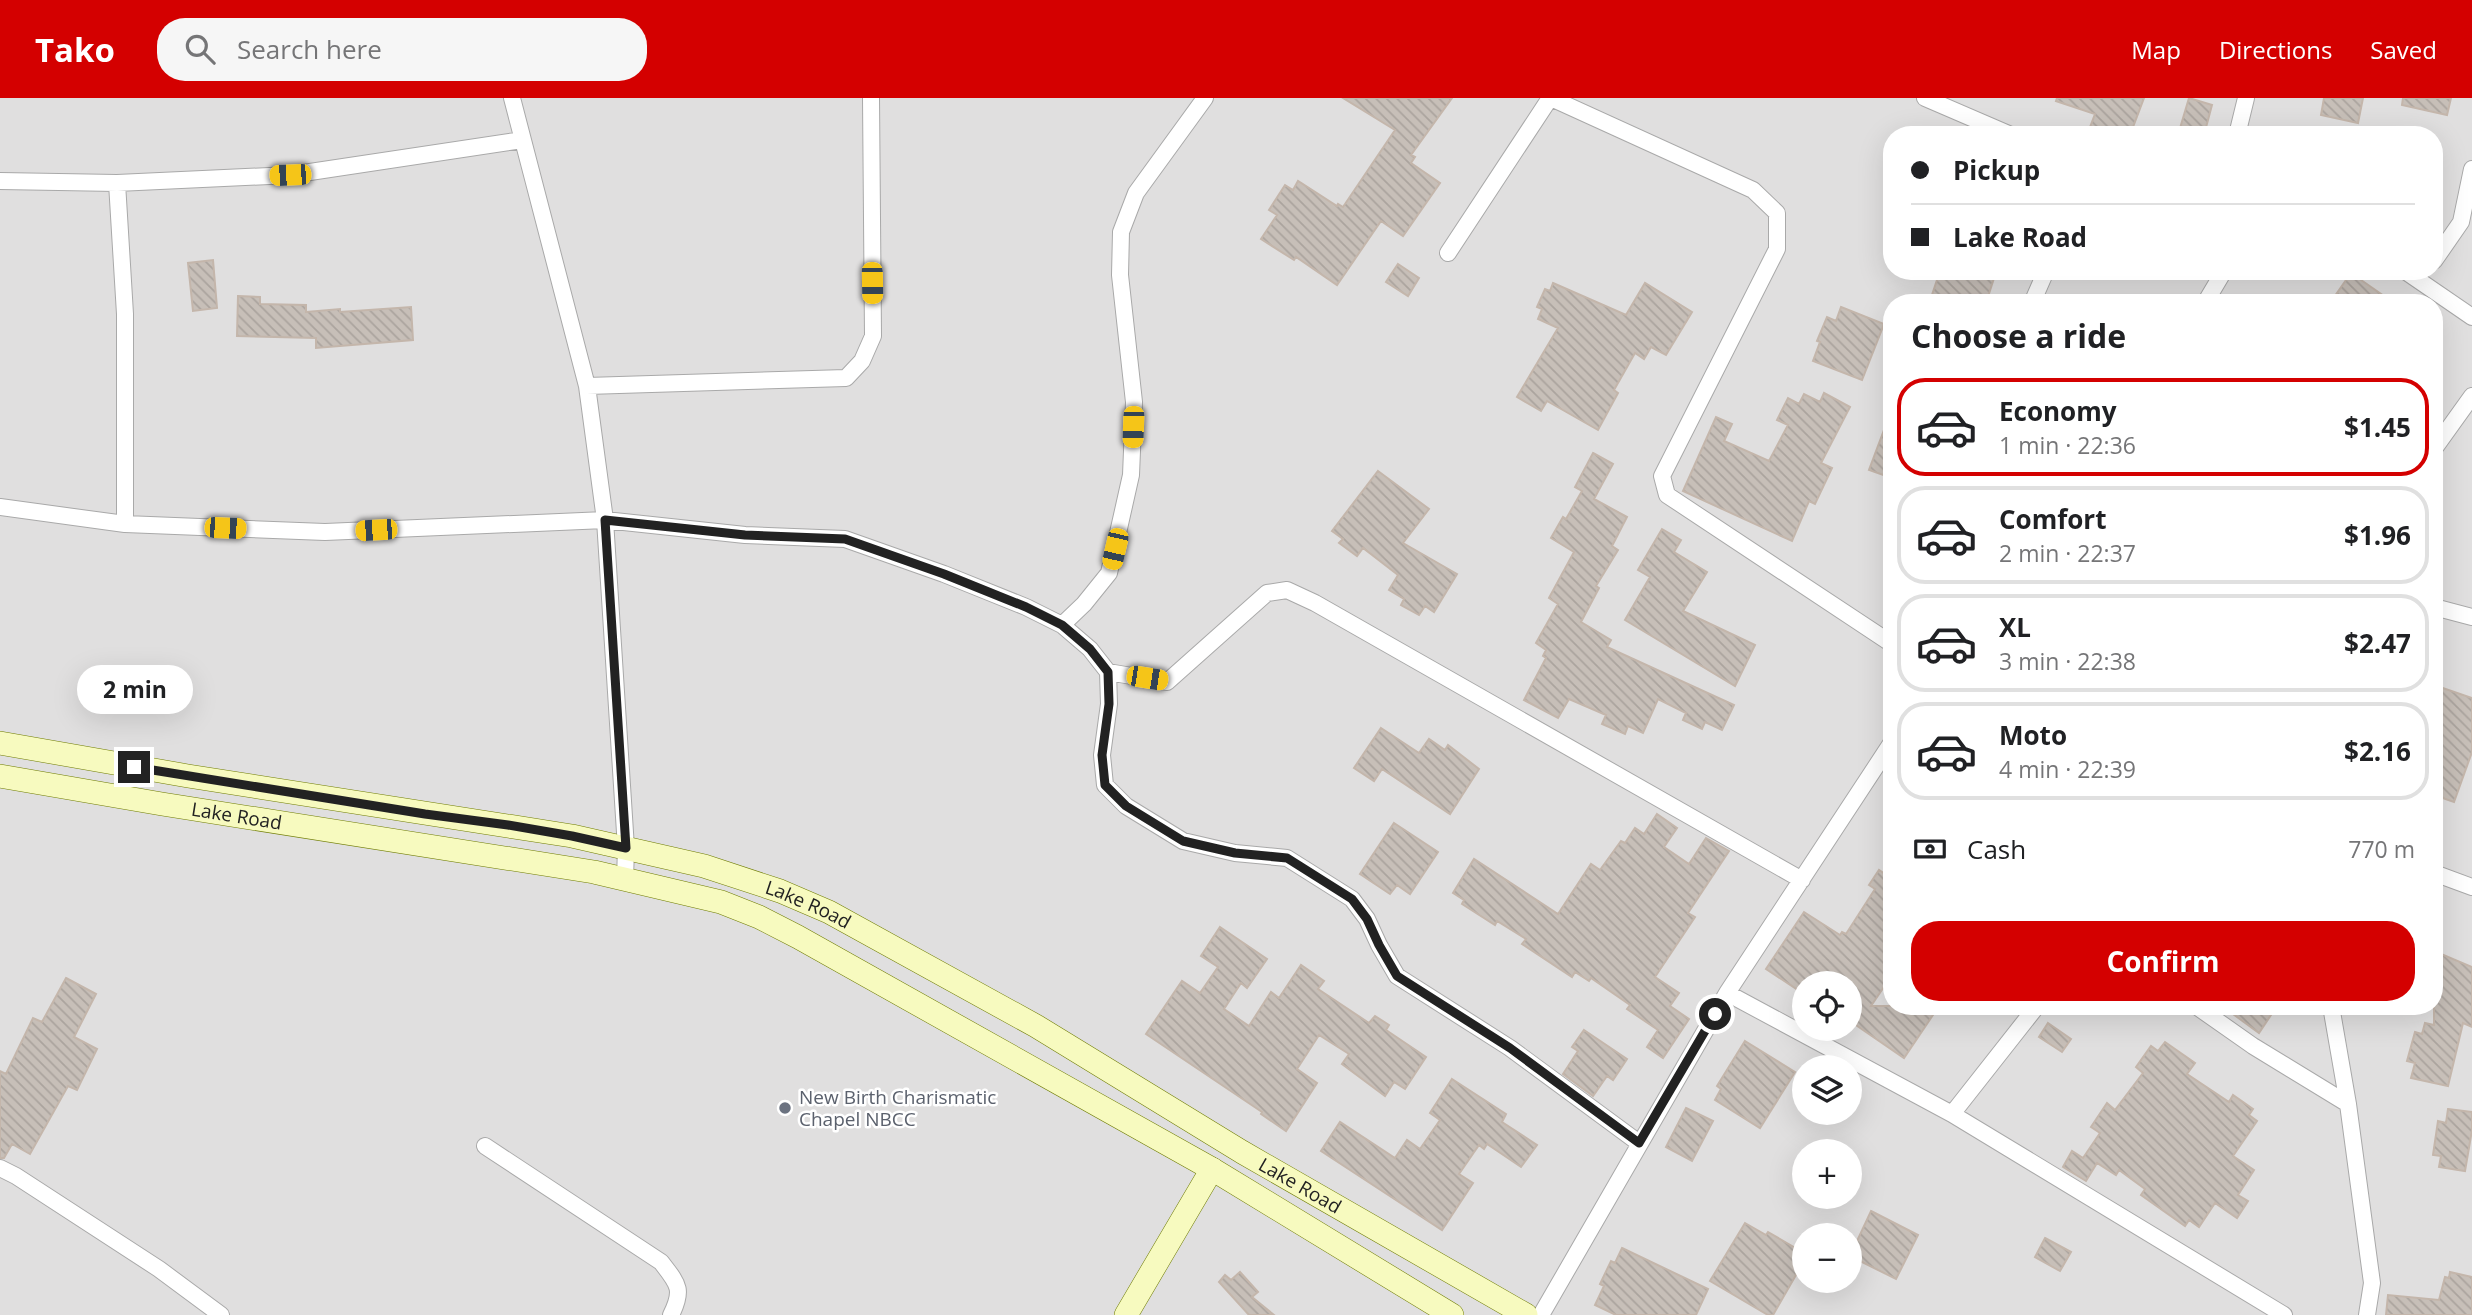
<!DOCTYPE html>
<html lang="en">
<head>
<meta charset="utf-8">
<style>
	:root { --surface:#fff; --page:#f6f6f6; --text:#202124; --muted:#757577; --line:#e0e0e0; --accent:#d40000 }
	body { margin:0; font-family:"Open Sans",sans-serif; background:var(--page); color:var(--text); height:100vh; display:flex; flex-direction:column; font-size:26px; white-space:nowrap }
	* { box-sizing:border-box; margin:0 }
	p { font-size:23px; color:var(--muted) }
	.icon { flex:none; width:38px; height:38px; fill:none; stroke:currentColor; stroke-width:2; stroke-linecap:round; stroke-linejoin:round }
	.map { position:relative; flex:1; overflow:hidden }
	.side { position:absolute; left:1883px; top:196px; width:560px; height:721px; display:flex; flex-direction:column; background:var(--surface); border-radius:28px; box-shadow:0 7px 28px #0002 }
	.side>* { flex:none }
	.top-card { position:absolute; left:1883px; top:28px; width:560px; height:154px; border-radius:28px; box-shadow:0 7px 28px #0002; display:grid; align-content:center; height:154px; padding:0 28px; background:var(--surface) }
	.fabs { position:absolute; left:1792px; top:873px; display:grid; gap:14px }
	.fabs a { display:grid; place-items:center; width:70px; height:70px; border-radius:50%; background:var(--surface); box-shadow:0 7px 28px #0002; font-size:35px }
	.end { position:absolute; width:32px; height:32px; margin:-16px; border:9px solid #222; background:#fff; box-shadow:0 0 0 4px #fff }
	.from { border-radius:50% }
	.bubble { position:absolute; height:49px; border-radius:24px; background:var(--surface); box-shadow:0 7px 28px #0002; font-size:23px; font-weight:700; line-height:49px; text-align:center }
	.car { position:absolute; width:21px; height:42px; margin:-21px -10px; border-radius:9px; box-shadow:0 0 5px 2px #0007; background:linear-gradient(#f5c518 24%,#345 0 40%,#f5c518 0 76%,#345 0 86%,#f5c518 0) }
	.top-card b { display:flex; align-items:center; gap:24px; height:66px; font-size:26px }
	.top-card b+b { border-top:2px solid var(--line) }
	.top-card i { width:18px; height:18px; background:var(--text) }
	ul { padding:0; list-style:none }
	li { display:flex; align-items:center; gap:21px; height:98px; margin:0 14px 10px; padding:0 14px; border:4px solid var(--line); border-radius:28px }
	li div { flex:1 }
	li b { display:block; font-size:26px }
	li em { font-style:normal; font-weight:700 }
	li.current { border-color:var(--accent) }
	li>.icon { width:63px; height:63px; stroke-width:1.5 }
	h2 { padding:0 28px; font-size:32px; line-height:84px }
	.pay { display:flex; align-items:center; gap:18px; height:77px; padding:0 28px; font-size:26px }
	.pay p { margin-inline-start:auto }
	.button { display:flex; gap:14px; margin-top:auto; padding:14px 28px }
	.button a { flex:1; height:80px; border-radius:28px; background:var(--accent); color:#fff; font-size:28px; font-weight:700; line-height:80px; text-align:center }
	header { display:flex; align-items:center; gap:42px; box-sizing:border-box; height:98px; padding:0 35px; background:var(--accent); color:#fff }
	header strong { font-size:33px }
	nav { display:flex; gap:38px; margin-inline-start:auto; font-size:24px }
	.search { width:490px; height:63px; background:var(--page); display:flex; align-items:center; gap:18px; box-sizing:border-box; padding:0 24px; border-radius:28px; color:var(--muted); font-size:26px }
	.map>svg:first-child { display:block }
</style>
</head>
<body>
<header>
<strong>Tako</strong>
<div class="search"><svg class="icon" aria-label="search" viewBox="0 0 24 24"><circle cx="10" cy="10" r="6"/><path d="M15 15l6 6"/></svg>Search here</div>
<nav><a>Map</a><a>Directions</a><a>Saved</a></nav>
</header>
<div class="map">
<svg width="2472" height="1217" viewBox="0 0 2472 1217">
	<defs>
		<pattern id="building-back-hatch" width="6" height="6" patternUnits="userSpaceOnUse" patternTransform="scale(1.75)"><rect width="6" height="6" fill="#c7bfb8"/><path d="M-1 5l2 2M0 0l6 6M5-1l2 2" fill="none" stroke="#aba49e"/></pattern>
	</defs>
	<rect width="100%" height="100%" fill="#f2efe9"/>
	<!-- residential -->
	<path fill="#e0dfdf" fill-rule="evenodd" d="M0,0H2472V1217H0ZM1892,37H2434V173H1892ZM1892,205H2434V908H1892ZM1804,886H1850V931H1804ZM1804,970H1850V1015H1804ZM1804,1054H1850V1099H1804ZM1804,1138H1850V1183H1804Z"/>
	<!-- building -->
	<path fill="url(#building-back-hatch)" stroke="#c4b6ab" stroke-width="2" d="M1343,0H1452L1411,57L1415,59L1411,65L1440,85L1403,138L1381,123L1337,187L1296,159L1294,162L1261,141L1277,117L1269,112L1285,87L1293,92L1298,83L1337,108L1338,106L1343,109L1395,32Z
		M2057,0H2144L2130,37H2087L2095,16L2056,3Z
		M2189,0L2212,7L2204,37H2178Z
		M2324,0H2363L2358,25L2321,17Z
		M2403,0H2451L2447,17L2402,7Z
		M213,162L217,210L193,213L188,165Z
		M1398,166L1419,180L1408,198L1386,184Z
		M1940,173H1974L1994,180L1986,205H1945L1931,200Z
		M2351,175L2394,205H2330Z
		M1553,185L1626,217L1645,185L1692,214L1666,257L1651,249L1644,261L1635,255L1614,292L1618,295L1598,332L1547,303L1541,313L1517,299L1558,230L1538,221L1542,211L1537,209L1545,191L1550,193Z
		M238,198L260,199V206L306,207V214L340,211V214L411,209L413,242L316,250V240L237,238Z
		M1841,209L1884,226L1862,282L1813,263L1820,244L1817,243L1827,219L1836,223Z
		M1824,295L1850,309L1821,365L1832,370L1815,406L1809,403L1792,443L1683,393L1716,319L1732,326L1724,343L1769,363L1788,327L1777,322L1788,300L1799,306L1804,296L1820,304Z
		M1890,316H1892V380L1869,372Z
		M1593,355L1613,366L1594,401L1627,419L1612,448L1618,452L1596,488L1599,490L1581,524L1611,542L1607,549L1734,607L1722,632L1705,624L1702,631L1683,622L1686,615L1658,601L1643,635L1628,628L1625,636L1602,626L1606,617L1569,601L1558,620L1524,602L1546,560L1543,558L1546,552L1536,545L1558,506L1549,500L1574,454L1551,440L1563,419L1566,421L1582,393L1575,389Z
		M1378,373L1429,411L1403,445L1457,476L1434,514L1425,508L1419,517L1401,507L1404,501L1389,492L1398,477L1363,450L1357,458L1339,445L1343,441L1332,433Z
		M1662,431L1681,442L1674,454L1707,474L1683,513L1755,547L1735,588L1625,522L1650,479L1638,472Z
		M2434,587L2472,600V654L2454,704L2434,697Z
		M1381,630L1419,655L1429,641L1445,652L1448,647L1479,671L1450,716L1382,671L1374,683L1354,670Z
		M1657,716L1677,730L1664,749L1689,766L1706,740L1729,753L1688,815L1695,819L1655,879L1679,895L1670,908L1689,921L1663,960L1647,949L1658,932L1627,911L1630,907L1591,880L1589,883L1575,874L1572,879L1522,846L1526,841L1497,823L1495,827L1462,806L1464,802L1453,795L1474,761L1558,816L1591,766L1600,772L1621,743L1625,745L1635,730L1644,736Z
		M1394,725L1438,754L1410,796L1397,787L1390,796L1360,776Z
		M1892,766V877L1871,908H1939L1904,960L1850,923V886H1802L1798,892L1766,871L1804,814L1840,837L1842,834L1846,836L1875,791L1869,787L1879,772L1885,776Z
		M1220,829L1267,861L1247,890L1241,885L1224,911L1249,928L1271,894L1279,900L1301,867L1324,883L1318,891L1369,925L1375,918L1389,927L1386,932L1426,959L1405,991L1394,984L1385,998L1342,966L1349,956L1319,937L1297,971L1317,985L1286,1033L1261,1016L1262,1014L1146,936L1182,883L1200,895L1218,869L1201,858Z
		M2434,853L2472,869V929L2463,925L2448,988L2411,980L2415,965L2407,963L2415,934L2422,936L2425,925L2434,927Z
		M66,880L96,896L74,939L97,951L77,992L68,988L30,1056L12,1046L4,1060H0V973L6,976L33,920L42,924Z
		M2222,908H2277L2259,935Z
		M2048,925L2071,941L2062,954L2039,939Z
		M1584,932L1627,961L1613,982L1607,978L1593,998L1563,976L1578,953L1572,949Z
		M1745,943L1795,974L1760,1030L1715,1002L1721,991L1717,988Z
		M2165,944L2195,965L2187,976L2229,1004L2233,997L2253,1011L2249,1017L2257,1023L2233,1058L2254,1072L2238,1097L2248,1103L2237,1120L2215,1105L2199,1129L2189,1122L2185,1128L2141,1097L2145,1091L2119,1072L2116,1077L2097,1065L2086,1083L2063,1069L2072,1053L2083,1060L2100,1035L2091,1029L2107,1005L2115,1012L2143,975L2136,969L2151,948L2158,953Z
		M1452,981L1506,1016L1502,1024L1537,1047L1521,1069L1487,1046L1484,1051L1479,1047L1459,1076L1473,1085L1442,1132L1321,1053L1340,1024L1395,1060L1407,1042L1420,1051L1440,1022L1430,1015Z
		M1686,1010L1713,1023L1692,1063L1666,1049Z
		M2448,1011L2472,1014V1032L2465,1073L2439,1069L2441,1058L2433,1057L2438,1023L2446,1025Z
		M1871,1113L1918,1137L1896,1181L1850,1158Z
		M1745,1125L1766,1137L1768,1134L1804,1155V1163L1773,1217H1768L1710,1183Z
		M2045,1140L2071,1154L2060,1173L2035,1159Z
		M1622,1150L1708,1191L1696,1217H1616L1595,1207L1604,1188L1600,1186L1611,1163L1615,1165Z
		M1240,1174L1258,1194L1252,1199L1274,1217H1249L1219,1184L1225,1177L1231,1182Z
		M2450,1174L2472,1179V1217H2386L2388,1197L2439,1202L2445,1179L2449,1180Z"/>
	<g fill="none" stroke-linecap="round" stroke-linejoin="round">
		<!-- street casing -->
		<g stroke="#a9a9a9" stroke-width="18">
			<path id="street" d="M512,0L587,288L605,422L626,750L625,781
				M1551,0L1753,92L1777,115V151L1662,378L1667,397L1892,546
				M1925,0L2011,37
				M2237,37L2246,0
				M0,83L117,85L290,77L522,42
				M117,85L125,216V426
				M1448,155L1550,0
				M2434,163L2461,124L2472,71
				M2405,173L2472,219
				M2032,205L2046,173
				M2205,205L2224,173
				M587,288L846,280L862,263L873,238L871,0
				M2434,351L2472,298
				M0,409L125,426L325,434L605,422L745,437L845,441L944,476L1026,509L1062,527L1090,551L1108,574L1109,606L1102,657L1105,687L1126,708L1183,743L1235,755L1287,760L1352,801L1367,821L1379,847L1397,878L1510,950L1639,1045
				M2434,509L2472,519
				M1062,527L1084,506L1109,475L1131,377L1134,304L1120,177L1121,134L1136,95L1205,0
				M1108,574L1167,584L1267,495L1287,492L1315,505L1802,782
				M2434,775L2472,789
				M1727,895L1952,1016L2284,1217
				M2196,908L2253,948L2348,1006
				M2331,908L2348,1006L2372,1185L2367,1217
				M1952,1016L2037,908
				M485,1048L661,1164C678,1186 684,1191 671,1217
				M0,1070L16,1078L159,1171L221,1217
				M1541,1217L1727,895L1892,644"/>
		</g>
		<!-- secondary casing -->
		<g stroke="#707d05" stroke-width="24">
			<g id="secondary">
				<path id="s1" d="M0,645L188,678L572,738L704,768L780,793L829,814L1036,928L1242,1054L1526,1217"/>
				<path id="s2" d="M0,678L162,706L594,774L721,804L759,819L798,839L1212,1071L1452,1217"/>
				<path d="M1126,1217L1212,1071"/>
			</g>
		</g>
		<!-- street -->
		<use href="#street" stroke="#fff" stroke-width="16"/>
		<!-- secondary -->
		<use href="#secondary" stroke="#f7fabf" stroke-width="23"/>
	</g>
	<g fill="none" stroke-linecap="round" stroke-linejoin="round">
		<!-- route -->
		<path stroke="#222" stroke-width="9" d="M134,669L425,716L508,727L572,738L626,750L605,422L745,437L845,441L944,476L1026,509L1062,527L1090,551L1108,574L1109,606L1102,657L1105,687L1126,708L1183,743L1235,755L1287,760L1352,801L1367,821L1379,847L1397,878L1510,950L1639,1045L1715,916"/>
	</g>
	<!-- markers -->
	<circle fill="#6b7280" stroke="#fff" stroke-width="2.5" cx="785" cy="1010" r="7"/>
	<g text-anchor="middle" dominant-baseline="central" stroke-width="5" stroke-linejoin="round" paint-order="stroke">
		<!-- street labels -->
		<g font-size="19" fill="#222" stroke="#fff">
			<text stroke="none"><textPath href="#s2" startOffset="240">Lake Road</textPath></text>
			<text stroke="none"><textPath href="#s1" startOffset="826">Lake Road</textPath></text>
			<text stroke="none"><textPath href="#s1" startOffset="1393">Lake Road</textPath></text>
		</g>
		<!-- worship labels -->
		<g font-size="19" fill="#5b616d" stroke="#fff" text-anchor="start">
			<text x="799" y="999">New Birth Charismatic<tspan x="799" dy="22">Chapel NBCC</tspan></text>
		</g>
	</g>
</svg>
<div class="fabs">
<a><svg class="icon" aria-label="locate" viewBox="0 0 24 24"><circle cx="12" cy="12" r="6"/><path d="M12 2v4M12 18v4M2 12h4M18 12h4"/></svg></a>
<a><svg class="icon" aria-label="layers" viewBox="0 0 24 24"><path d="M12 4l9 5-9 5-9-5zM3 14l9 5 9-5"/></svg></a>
<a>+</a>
<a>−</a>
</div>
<i class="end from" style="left:1715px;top:916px"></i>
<i class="end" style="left:134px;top:669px"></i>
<div class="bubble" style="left:77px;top:567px;width:116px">2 min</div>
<i class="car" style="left:290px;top:77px;rotate:268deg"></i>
<i class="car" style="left:872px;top:185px;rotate:179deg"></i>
<i class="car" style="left:1133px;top:329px;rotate:182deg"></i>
<i class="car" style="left:225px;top:430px;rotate:92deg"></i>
<i class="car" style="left:376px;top:432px;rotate:267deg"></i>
<i class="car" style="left:1115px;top:451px;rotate:193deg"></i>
<i class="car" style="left:1147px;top:580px;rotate:99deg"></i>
<div class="top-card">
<b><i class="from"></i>Pickup</b>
<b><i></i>Lake Road</b>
</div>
<section class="side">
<h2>Choose a ride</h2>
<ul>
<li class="current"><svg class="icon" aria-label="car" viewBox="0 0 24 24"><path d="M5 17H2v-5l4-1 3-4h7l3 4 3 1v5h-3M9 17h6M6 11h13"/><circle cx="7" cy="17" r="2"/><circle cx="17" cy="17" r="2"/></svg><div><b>Economy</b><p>1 min · 22:36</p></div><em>$1.45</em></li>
<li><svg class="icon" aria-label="car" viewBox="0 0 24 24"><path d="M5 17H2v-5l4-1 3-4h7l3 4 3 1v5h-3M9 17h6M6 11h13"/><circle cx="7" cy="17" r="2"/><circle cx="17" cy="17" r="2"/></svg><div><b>Comfort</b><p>2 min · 22:37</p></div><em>$1.96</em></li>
<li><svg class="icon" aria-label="car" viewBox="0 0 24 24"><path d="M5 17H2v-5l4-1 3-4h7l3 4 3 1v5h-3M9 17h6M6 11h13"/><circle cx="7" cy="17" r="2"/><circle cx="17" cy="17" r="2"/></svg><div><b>XL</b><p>3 min · 22:38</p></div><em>$2.47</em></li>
<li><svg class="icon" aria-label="car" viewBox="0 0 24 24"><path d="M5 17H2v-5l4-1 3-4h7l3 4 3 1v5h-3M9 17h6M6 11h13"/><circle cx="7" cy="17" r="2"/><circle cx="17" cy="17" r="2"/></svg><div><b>Moto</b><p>4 min · 22:39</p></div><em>$2.16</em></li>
</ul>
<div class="pay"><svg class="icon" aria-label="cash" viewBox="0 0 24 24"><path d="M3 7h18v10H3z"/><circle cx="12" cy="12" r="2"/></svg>Cash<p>770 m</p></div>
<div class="button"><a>Confirm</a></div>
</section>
</div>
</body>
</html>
